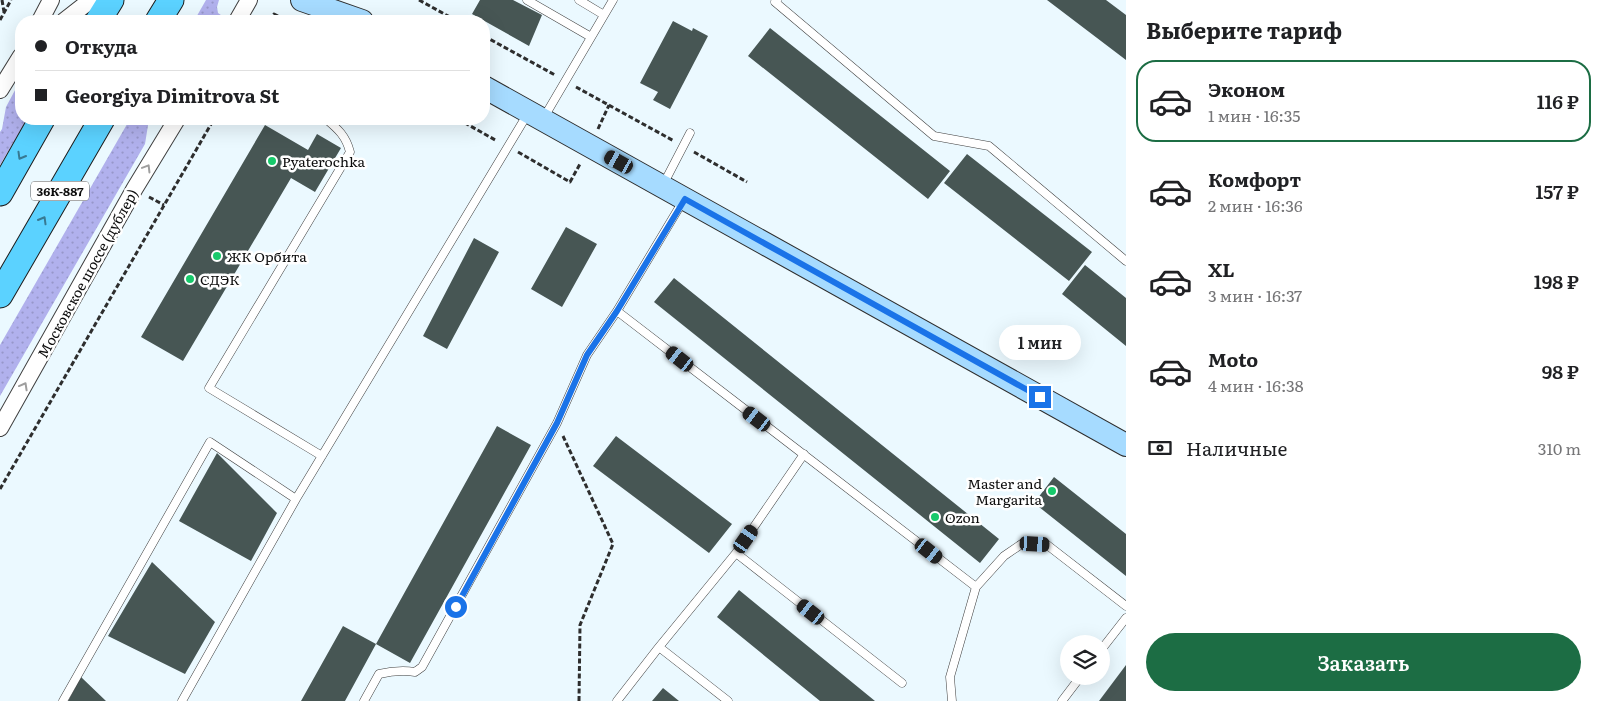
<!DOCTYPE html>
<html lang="ru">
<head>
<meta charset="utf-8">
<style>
	:root { --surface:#fff; --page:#f6f6f6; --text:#202124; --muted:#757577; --line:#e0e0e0; --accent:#1c6d44 }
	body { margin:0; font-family:Literata,serif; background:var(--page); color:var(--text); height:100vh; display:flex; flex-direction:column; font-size:19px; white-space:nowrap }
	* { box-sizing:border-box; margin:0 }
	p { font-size:16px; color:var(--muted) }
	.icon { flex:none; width:28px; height:28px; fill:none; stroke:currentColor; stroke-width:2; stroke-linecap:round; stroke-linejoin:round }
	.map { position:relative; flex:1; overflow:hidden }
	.details { display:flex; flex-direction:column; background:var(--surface); width:475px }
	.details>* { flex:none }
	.banner { position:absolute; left:15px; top:15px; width:475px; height:110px; border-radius:20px; box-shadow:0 5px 20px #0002; display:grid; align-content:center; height:110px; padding:0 20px; background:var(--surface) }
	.controls { position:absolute; left:1060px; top:635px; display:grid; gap:10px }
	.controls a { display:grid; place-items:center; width:50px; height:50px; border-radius:50%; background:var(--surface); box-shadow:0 5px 20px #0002; font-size:25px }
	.end { position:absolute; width:22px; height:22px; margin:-11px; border:6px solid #1a73e8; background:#fff; box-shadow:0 0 0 2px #fff }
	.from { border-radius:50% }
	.bubble { position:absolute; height:35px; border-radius:18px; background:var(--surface); box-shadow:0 5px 20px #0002; font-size:16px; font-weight:600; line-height:35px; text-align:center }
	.car { position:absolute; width:15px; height:30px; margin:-15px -8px; border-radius:6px; box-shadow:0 0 4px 1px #0007; background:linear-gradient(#222 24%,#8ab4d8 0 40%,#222 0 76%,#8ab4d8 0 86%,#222 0) }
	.banner b { display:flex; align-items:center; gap:18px; height:48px; font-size:19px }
	.banner b+b { border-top:1px solid var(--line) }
	.banner i { width:12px; height:12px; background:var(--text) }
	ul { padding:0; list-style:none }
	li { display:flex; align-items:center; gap:15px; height:82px; margin:0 10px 8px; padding:0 10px; border:2px solid transparent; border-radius:20px }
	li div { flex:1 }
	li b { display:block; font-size:19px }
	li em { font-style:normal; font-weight:600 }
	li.on { border-color:var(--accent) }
	li>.icon { width:45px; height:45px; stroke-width:1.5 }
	h2 { padding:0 20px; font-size:22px; line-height:60px }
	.pay { display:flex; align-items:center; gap:12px; height:55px; padding:0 20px; font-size:19px }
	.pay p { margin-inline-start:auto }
	.primary-button { display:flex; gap:10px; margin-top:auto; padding:10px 20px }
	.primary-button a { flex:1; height:58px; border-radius:30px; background:var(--accent); color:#fff; font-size:20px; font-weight:600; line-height:58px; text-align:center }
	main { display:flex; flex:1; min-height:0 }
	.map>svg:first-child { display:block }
</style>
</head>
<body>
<main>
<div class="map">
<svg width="1126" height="701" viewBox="0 0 1126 701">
	<defs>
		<pattern id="grass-dots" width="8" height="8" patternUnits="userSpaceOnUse" patternTransform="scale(1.25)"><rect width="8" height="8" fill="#b1b1ed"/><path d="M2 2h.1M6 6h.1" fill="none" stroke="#9797ca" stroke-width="1.8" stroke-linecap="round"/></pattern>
	</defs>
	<rect width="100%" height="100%" fill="#ebf9ff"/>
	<!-- grass -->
	<path fill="url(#grass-dots)" d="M206,0H219L217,7L218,13L228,20L227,21H194Z
		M21,79V119H27L0,165V132L2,129L6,107Z
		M130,119H149L145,144L0,396V345Z"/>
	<!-- building -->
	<path fill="#475654" d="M480,0H513L542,15L529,46L472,14Z
		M1047,0H1106L1126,15V60Z
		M673,21L692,31L693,28L708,36L670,109L653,100L658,92L640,83Z
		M770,28L950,171L928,199L748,56Z
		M265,125L308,150L317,134L341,148L315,192L291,178L183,361L141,337Z
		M967,154L1092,252L1069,281L944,183Z
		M566,227L597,244L562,307L531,289Z
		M474,238L499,252L447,349L423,336Z
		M1085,265L1126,298V346L1062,294Z
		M674,278L999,539L980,563L654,302Z
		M497,426L531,445L410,663L376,644Z
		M616,436L732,524L709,553L593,466Z
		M217,453L277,513L251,561L179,521Z
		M1054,477L1126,534V576L1034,503Z
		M152,562L215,622L185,674L108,636Z
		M739,590L875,701H820L717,617Z
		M343,626L376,644L345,701H301Z
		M1126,665V701H1099Z
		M81,677L106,701H68Z
		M663,688L679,701H652Z"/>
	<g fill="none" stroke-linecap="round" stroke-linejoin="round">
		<!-- service casing -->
		<g stroke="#3f3f3f" stroke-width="9">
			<path id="service" d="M527,0L591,37
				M579,0L604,15
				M777,0L775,2L934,136L989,146L1126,261
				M543,119L613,0
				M663,185L690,133
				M617,311L976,587
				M322,456L209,388L350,152C346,136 338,129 326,119
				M296,499L527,115
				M736,553L902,683
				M659,647L728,701
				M1101,650L1126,618
				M63,701L210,442L296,499L182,701
				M364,701L379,674C392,671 402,670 415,672L422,667L557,423L587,355L617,311L683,201
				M617,701L659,647L736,553L804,454
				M952,701L950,677L976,587L1004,556L1023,543L1046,544L1126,606
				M1062,701L1081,676"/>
		</g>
		<!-- minor casing -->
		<g stroke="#3f3f3f" stroke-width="18">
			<path id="minor" d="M40,21L51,0
				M64,21L91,0
				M237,21L249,0
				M0,90L21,56
				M0,428L135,188L177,119"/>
		</g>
		<!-- secondary casing -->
		<g stroke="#2e2e2e" stroke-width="24">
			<path id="secondary" d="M302,0L362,21
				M484,87L1126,445"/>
		</g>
		<!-- primary casing -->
		<g stroke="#1d1d1d" stroke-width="27">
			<path id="primary" d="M98,21L111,0
				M158,21L171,0
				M0,193L42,119
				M0,295L102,119"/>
		</g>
		<!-- path -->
		<path stroke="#2e2e2e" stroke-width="3" stroke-dasharray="5 2.5" stroke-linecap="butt" d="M2,0L4,12
			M419,0L457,21
			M0,20L11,0
			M270,21L274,14L287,21
			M484,36L555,75
			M576,87L674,141
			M458,119L497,141
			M598,129L609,105
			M518,152L570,182L580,164
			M694,152L747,182
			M149,197L164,205
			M563,436L613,544L580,625L579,701
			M0,489L214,119"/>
		<!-- service -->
		<use href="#service" stroke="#fff" stroke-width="8"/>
		<!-- minor -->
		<use href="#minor" stroke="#fff" stroke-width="16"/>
		<!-- secondary -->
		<use href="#secondary" stroke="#a6dbff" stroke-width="22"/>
		<!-- primary -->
		<use href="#primary" stroke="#5bd2ff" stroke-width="25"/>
	</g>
	<!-- one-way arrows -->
	<defs><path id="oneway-chevron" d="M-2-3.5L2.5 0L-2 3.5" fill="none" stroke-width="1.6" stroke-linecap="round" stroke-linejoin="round" transform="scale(1.25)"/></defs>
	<g stroke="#377992">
		<use href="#oneway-chevron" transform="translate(21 156) rotate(120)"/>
		<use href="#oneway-chevron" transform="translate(43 220) rotate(-60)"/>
	</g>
	<g stroke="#9e9e9e">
		<use href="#oneway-chevron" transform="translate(147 168) rotate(-59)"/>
		<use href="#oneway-chevron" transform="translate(24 386) rotate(-61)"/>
	</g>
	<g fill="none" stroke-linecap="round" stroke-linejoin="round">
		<!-- route -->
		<path stroke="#1a73e8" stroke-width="6" d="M456,607L557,423L587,355L617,311L685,199L1040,397"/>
	</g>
	<!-- markers -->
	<g fill="#17c96b" stroke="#fff" stroke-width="2">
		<circle cx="272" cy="161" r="5"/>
		<circle cx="217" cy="256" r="5"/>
		<circle cx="190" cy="279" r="5"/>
		<circle cx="1052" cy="491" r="5"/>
		<circle cx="935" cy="517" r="5"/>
	</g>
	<g text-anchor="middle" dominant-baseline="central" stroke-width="5" stroke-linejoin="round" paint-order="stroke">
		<!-- shield labels -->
		<rect fill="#fff" stroke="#555" stroke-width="1" x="31" y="181.5" width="58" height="19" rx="4"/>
		<g font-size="12" font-weight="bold" fill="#0c0c0c">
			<text x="60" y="191">36К-887</text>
		</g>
		<!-- poi labels -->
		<g font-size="14" fill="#0c0c0c" stroke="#fff" text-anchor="start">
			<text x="282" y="161">Pyaterochka</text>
			<text x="227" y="256">ЖК Орбита</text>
			<text x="200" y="279">СДЭК</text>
			<text x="1042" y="483" text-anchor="end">Master and<tspan x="1042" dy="16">Margarita</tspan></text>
			<text x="945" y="517">Ozon</text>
		</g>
		<!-- street labels -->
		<g font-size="14" fill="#0c0c0c" stroke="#fff">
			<text transform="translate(87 273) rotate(-61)">Московское шоссе (дублер)</text>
		</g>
	</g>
</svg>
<div class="controls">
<a><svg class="icon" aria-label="layers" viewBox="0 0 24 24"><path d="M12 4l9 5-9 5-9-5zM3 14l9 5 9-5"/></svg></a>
</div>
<i class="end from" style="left:456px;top:607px"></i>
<i class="end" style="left:1040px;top:397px"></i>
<div class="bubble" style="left:999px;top:325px;width:82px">1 мин</div>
<i class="car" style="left:619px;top:162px;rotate:299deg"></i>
<i class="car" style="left:680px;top:359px;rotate:308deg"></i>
<i class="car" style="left:757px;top:419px;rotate:307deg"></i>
<i class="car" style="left:746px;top:539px;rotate:35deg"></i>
<i class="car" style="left:1035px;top:544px;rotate:93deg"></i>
<i class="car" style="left:929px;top:551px;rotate:128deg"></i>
<i class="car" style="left:811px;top:612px;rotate:308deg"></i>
<div class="banner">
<b><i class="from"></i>Откуда</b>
<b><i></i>Georgiya Dimitrova St</b>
</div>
</div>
<section class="details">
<h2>Выберите тариф</h2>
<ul>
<li class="on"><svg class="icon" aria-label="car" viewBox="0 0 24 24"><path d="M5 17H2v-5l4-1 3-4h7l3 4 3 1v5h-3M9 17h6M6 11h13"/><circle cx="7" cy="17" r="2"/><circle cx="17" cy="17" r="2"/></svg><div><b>Эконом</b><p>1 мин · 16:35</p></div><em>116 ₽</em></li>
<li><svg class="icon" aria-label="car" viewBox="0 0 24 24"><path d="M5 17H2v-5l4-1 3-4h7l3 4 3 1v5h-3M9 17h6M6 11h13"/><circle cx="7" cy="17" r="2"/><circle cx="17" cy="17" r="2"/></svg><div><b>Комфорт</b><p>2 мин · 16:36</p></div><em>157 ₽</em></li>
<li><svg class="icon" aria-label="car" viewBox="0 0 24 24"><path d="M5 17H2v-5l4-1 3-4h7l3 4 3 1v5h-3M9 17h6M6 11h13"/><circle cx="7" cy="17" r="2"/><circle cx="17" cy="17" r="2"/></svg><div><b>XL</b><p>3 мин · 16:37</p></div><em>198 ₽</em></li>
<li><svg class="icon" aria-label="car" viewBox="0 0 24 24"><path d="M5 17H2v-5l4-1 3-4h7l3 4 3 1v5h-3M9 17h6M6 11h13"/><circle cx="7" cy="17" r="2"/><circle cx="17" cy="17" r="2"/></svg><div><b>Moto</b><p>4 мин · 16:38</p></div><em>98 ₽</em></li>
</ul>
<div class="pay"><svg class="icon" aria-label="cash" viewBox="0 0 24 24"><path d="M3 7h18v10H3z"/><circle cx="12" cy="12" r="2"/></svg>Наличные<p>310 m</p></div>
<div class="primary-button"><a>Заказать</a></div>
</section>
</main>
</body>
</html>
